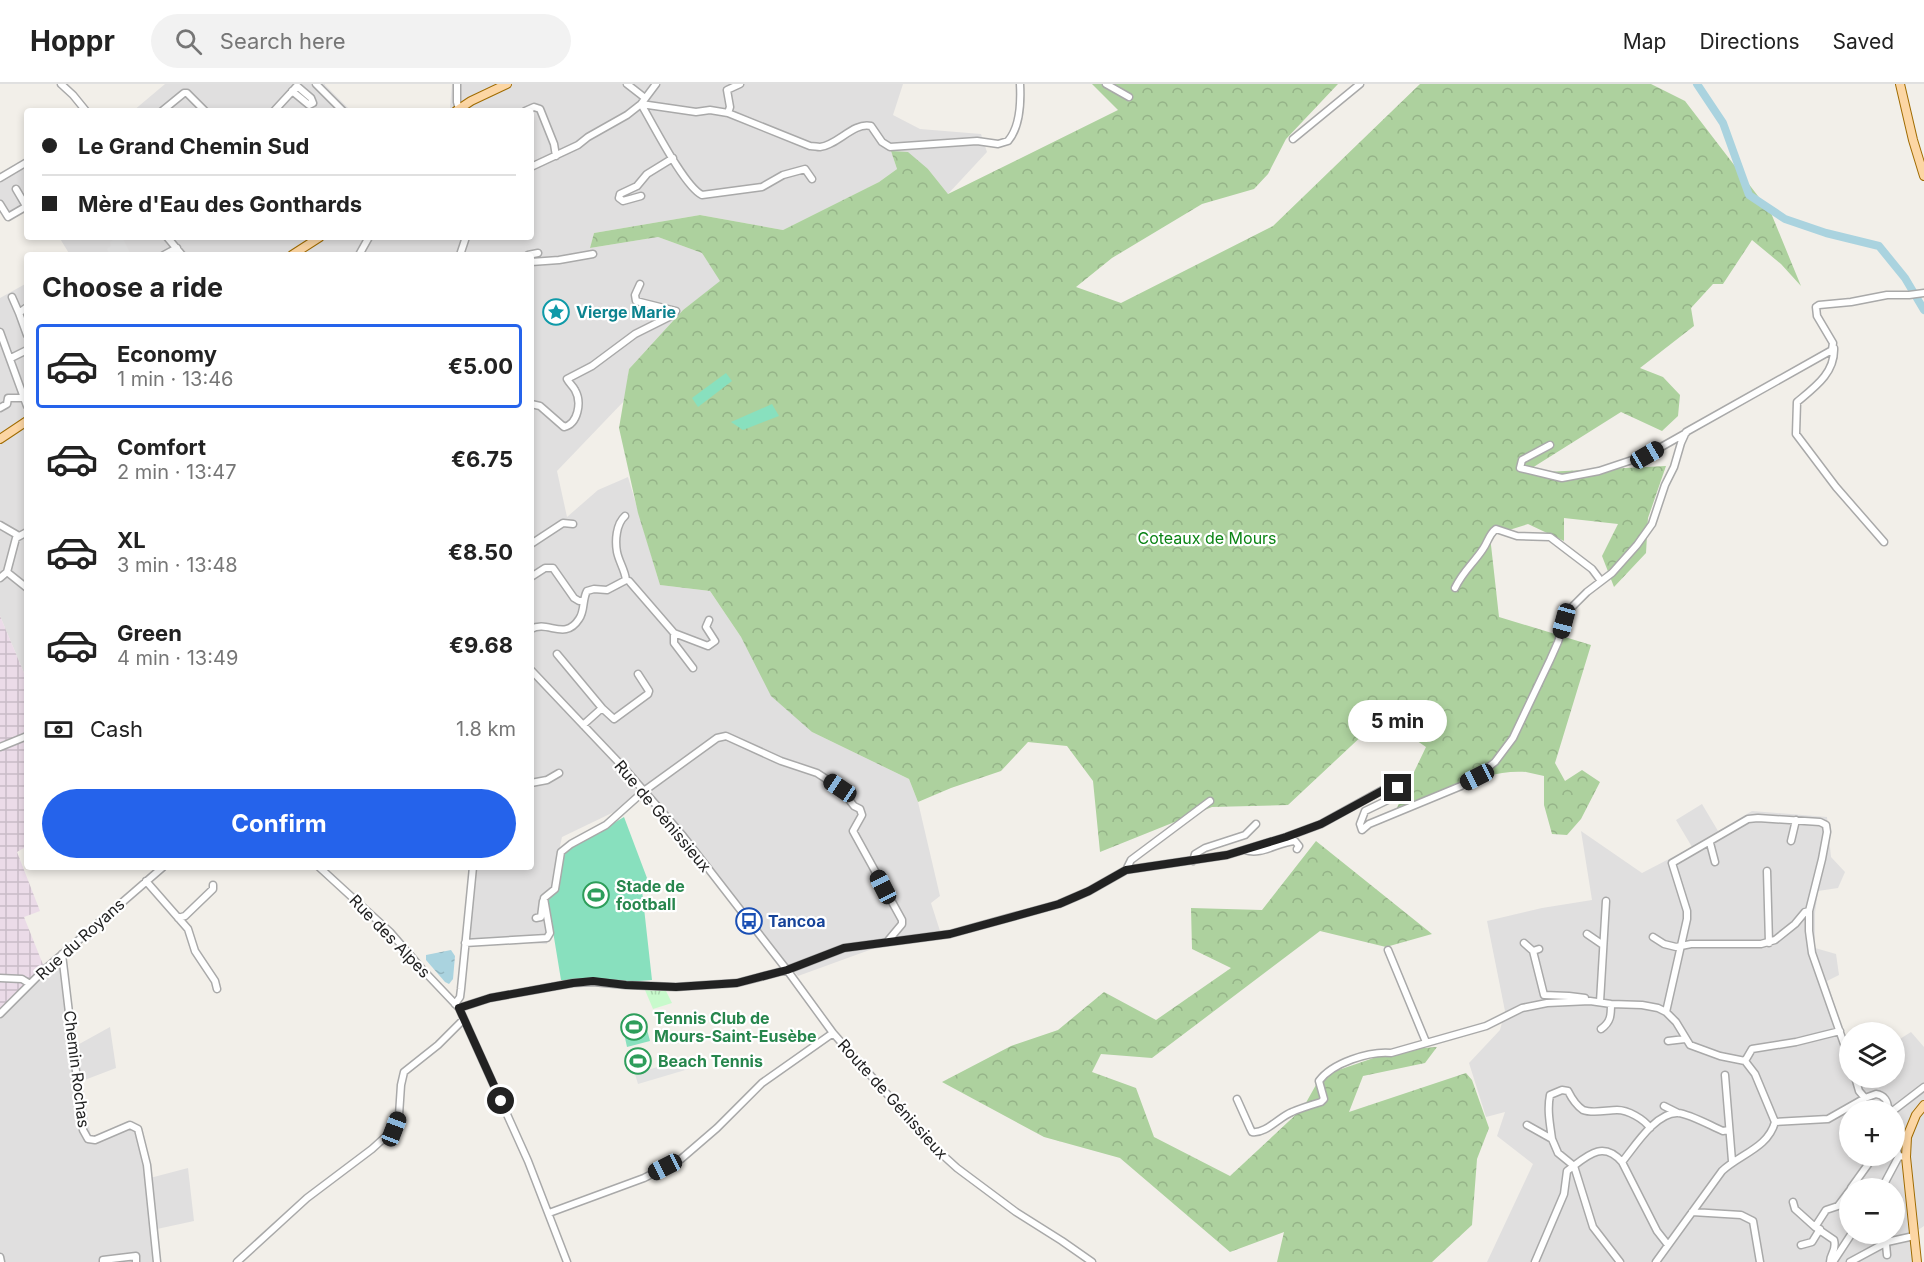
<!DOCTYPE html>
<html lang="en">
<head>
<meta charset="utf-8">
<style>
	:root { --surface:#fff; --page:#f2f2f2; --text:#222; --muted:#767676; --line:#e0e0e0; --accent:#2563eb }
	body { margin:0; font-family:Inter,sans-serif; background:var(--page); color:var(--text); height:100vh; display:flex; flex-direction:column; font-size:22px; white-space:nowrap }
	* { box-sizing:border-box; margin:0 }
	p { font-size:20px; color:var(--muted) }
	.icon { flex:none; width:33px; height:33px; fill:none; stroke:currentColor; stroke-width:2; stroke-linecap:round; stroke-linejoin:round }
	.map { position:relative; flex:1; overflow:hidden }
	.sheet { position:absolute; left:24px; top:168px; width:510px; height:618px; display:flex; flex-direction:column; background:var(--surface); border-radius:6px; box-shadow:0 3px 9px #0003 }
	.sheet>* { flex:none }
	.guide { position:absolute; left:24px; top:24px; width:510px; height:132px; border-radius:6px; box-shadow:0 3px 9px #0003; display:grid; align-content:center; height:132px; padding:0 18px; background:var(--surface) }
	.fabs { position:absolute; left:1839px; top:938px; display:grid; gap:12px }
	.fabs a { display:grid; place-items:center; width:66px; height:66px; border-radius:50%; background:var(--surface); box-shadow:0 3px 9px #0003; font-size:30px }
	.end { position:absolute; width:27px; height:27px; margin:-14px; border:8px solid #222; background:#fff; box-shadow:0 0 0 3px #fff }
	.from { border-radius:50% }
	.bubble { position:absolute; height:42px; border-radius:21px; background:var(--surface); box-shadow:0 3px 9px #0003; font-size:20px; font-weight:700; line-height:42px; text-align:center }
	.car { position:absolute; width:18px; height:36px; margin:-18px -9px; border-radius:8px; box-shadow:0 0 4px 2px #0007; background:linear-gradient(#222 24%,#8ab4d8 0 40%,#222 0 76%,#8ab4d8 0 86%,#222 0) }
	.guide b { display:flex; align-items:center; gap:21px; height:57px; font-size:22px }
	.guide b+b { border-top:2px solid var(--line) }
	.guide i { width:15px; height:15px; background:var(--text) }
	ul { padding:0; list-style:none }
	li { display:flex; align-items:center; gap:18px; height:84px; margin:0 12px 9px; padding:0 6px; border:3px solid transparent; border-radius:6px }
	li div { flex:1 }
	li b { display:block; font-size:22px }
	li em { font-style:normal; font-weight:700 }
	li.on { border-color:var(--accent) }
	li>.icon { width:54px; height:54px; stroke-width:1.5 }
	h2 { padding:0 18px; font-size:27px; line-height:72px }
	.pay { display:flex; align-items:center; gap:15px; height:66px; padding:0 18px; font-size:22px }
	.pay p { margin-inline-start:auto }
	.button { display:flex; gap:12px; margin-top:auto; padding:12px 18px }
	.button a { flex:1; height:69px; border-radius:36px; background:var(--accent); color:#fff; font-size:24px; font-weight:700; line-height:69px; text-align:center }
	header { display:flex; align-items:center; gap:36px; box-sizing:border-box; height:84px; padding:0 30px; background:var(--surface); border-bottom:2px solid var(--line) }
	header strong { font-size:28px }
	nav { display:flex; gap:33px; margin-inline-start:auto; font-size:21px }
	.search { width:420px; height:54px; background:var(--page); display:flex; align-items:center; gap:15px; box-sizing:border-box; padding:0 21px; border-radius:33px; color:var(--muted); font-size:22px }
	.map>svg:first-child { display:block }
</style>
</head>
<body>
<header>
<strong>Hoppr</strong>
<div class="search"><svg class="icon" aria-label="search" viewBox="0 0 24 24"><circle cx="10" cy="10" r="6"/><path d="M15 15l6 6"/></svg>Search here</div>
<nav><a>Map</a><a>Directions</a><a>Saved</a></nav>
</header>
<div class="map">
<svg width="1924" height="1178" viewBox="0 0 1924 1178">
	<defs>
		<pattern id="industrial-grid" width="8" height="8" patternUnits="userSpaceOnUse" patternTransform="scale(1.5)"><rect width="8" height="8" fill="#ebdbe8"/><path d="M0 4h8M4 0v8" fill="none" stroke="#c9bcc7"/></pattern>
		<pattern id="forest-crowns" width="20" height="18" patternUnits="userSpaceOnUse" patternTransform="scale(1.5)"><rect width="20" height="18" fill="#add19e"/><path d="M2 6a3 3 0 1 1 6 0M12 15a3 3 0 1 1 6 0" fill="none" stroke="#95b388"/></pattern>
		<pattern id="park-tufts" width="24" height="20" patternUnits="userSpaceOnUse" patternTransform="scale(1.5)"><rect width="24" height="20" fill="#c8facc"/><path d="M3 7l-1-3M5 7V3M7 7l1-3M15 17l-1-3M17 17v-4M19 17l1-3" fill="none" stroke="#acd6af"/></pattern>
		<pattern id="water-ripples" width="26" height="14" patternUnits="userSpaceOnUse" patternTransform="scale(1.5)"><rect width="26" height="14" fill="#aad3df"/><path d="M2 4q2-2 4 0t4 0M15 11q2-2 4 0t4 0" fill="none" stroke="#92b5bf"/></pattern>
	</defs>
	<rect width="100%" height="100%" fill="#f2efe9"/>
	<!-- residential -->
	<path fill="#e0dfdf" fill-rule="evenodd" d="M165,0H325V1L351,27H133Z
		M452,0H903L893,31L920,45L981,50L987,68L948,110L928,85L891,67L897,85L879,98L783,146L700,131L594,149L590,164L658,153L702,169L721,197L683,226L629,285L625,316L557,387L567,433L598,406L628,393L660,501L710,507L741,553L812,648L909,695L918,718L940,812L931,819L940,847L908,852L798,892L643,714L562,753L548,817L547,860L469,856L474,783H531V171H70L59,153H531V27H447L450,24Z
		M27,77V125L7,136L0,124V92Z
		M27,199V596L0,532V214Z
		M1702,720L1718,747L1752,727L1827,733L1831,773L1845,788L1838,804L1818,807L1815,829V864L1836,870L1839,891L1827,897L1849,966L1850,993H1894L1895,958L1911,948L1924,963V1142L1918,1146L1920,1178H1487L1533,1080L1497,1052L1505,1028L1486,1033L1469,979L1500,946L1505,927L1487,837L1542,824L1592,816L1581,747L1642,789L1692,763L1676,736ZM1850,1026H1894V1071H1850ZM1850,1104H1894V1149H1850Z
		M62,876L72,964L110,943L116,984L82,997L91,1054L133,1038L150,1094L188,1084L194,1137L157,1145L153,1154L155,1178H0V925Z"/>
	<!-- industrial -->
	<path fill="url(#industrial-grid)" d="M0,532L27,596V762L17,768L40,827L24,833L46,888L0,925Z"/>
	<!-- forest -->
	<path fill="url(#forest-crowns)" d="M1092,0H1338L1286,55L1268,90L1254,105L1202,120L1112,174L1076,203L1121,219L1273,142L1420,0H1651L1685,17L1771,129L1801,202L1781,180L1752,156L1723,200H1713L1691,224L1694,242L1640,284L1663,293L1680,311L1678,332L1662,347L1621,328L1524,389L1666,382L1648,434L1646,469L1614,503L1602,472L1618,440L1564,434V457L1528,440L1490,452L1499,533L1591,561L1555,679L1565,697L1582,686L1600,698L1581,735L1567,751L1552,750L1544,721V692C1538,691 1532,689 1526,688C1483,684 1429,715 1392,734L1426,663L1382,633L1288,721L1212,723L1100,768L1093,697L1067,662L1028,658L1001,687L951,704L918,718L909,695L812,648L771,612L741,553L710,507L660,501L638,429L619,344L629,285L683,226L720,197L702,169L658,153L590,164L594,149L700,131L783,146L879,98L897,85L891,67L908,68L928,85L948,110L1118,26Z
		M1316,757L1432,850L1386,863L1320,847L1152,974L1101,970L1092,988L1136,1004L1154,1053L1230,1092L1303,1024L1321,992L1397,966L1437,963L1425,979L1363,992L1349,1028L1466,989L1472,996L1489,1044L1477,1075L1472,1141L1432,1178H1277L1284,1148L1230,1168L1120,1074L1044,1053L942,998L1011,962L1058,946L1104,908L1156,936L1231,884L1192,865L1191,824L1262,826Z"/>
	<!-- park -->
	<path fill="url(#park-tufts)" d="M645,906L666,907L672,919L653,925Z"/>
	<!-- pitch -->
	<path fill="#88e0be" d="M726,289L732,297L698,323L692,314Z
		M772,320L779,332L743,346L731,338Z
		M624,733L650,802L642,806L652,896L626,898L561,896L548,817L565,768Z
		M644,934L650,957L627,963L622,940Z
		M641,964L647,986L635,989L629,968Z"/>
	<!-- parking -->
	<path fill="#e2e2e2" d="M118,153H122L131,171H110L107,165L111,162L110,158Z
		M689,973L692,984L638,1000L635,990Z"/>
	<!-- water -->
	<path fill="url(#water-ripples)" d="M451,866L455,872L453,895L449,900L445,898L426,876V871Z"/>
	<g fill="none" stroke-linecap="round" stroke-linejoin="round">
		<!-- river -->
		<path stroke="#aad3df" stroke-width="8" d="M1697,0L1723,39L1749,111L1785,135L1826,149L1879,162L1905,194L1924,226"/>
		<!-- minor casing -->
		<g stroke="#a9a9a9" stroke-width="9">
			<path id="minor" d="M61,0L73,11L86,27
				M316,0L343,27
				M457,0V18L459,25
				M627,0L645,14
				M1106,0L1129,13
				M641,20L696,28L710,26L728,29L810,62C814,62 817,63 820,63C838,61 853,38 871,42L882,58L890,63L977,57L998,60L1008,57C1020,43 1021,18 1020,0
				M641,20C653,40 684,102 702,111L762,103L783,91L805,85L812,95
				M162,27L184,9H187L205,27
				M274,27L297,2L311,14L313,19L309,21L292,7
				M525,27L534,23L540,25L554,60L556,72
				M728,29L730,23L727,6L740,0
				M1293,55L1360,0
				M531,83L578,61L588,53L627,31L641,20L656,0
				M0,94L27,78
				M16,105L26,122
				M641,112L623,117L619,114L620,110L637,102L647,90L673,74
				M0,120L8,133L27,122
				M167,153L182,171
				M164,171L177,164
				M359,171L369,153
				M460,171L466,153
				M528,171L538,169
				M531,178L559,176L593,170
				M12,213L19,229
				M27,223L19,229L27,251
				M0,248L27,322
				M1834,264C1835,289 1815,303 1797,318L1796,350L1836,403L1884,458
				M11,274L27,266
				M531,320L540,322L564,343C578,340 582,318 575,306C573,302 569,299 567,295L592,282L635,250L673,231L676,227L636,217L635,211L640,200
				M0,324L7,320L8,314H23
				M1550,361L1522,376L1520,384L1562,394L1599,387L1647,371L1686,349
				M625,432C616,440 615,457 617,468C619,478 625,486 626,496
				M0,441L19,452
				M27,448L16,454L7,488L27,504
				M531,460L563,439L573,440
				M531,493L545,484H553L574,514L579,517H583
				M0,494L7,488
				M1455,504C1463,487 1473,480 1483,465C1488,458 1489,450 1496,445L1517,452L1550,453L1592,485L1601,497
				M531,545C548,536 565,557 579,535C585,527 582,516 587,507L594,505L607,506L626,496L629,497L674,549L708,562L715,557L706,543L709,536
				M674,549V559L693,584
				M557,570L602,624
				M531,586L624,684L683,752L787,886L833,949L935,1064L957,1084L1016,1128L1062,1157L1092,1178
				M583,641L602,624L614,635L648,610L649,607L638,590
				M0,663L27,652
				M531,699L547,696L559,689
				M1791,757L1796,736
				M1710,759L1715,778
				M1245,766C1261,772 1278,758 1295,757L1299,762L1297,765
				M1193,777L1195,770L1205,764L1245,751L1256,740
				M319,783L390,848L422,885L459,924L528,1077L567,1178
				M1126,786L1131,776L1210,717
				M1767,787L1769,859
				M146,797L188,845L195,867L215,897L217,905
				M178,834L185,832L213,805V801
				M536,834L541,833L543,817
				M1587,850L1603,861
				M1653,853L1664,860L1676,863L1691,860H1761L1775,856L1795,840L1805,828L1809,827
				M465,859L547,854L550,849L544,814L555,805L561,768L571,760L606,741L644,707L717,654L726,652L781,677L817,689L840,704L854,722L860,725L862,731L853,747L902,836V840L887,858
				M1524,859L1533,867
				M1539,865L1533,867L1544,911L1569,912L1585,914
				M1388,866L1426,958
				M62,870L83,1046L88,1055L95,1056L130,1041L138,1045L147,1081L157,1178
				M0,894L22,895L30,900
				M1600,918L1606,817
				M455,920L460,913L461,905L473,783
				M459,924L490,914L573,899L593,898L626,901L676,903L737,899L787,886L844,864L950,850L1059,820L1089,807L1126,786L1227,771L1286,753L1321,740L1388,703L1398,704L1399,706L1398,711L1365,727L1360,740L1362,746L1369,740L1461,702L1477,692L1495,678L1513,654L1550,576L1558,558L1566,532L1572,523L1587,508L1612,489L1637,461L1652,440L1665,401L1674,383L1681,359L1686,348L1832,266L1833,259L1817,232L1816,223L1819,221L1851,218L1887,211H1909L1924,209
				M1666,928L1687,835V827L1672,779L1748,735L1758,734L1820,738L1826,741L1827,748L1822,775L1809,827V847L1812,869L1850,977
				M0,930L43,887L163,783
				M1601,945C1611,938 1611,931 1611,920
				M1668,957L1685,955
				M1745,977L1752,965L1796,958L1840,947
				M1725,991L1732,1077
				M1855,993L1859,1007L1865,1014
				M1237,1015L1250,1044L1252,1048C1266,1050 1279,1033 1292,1028C1301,1024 1311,1021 1321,1018L1324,1015L1319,997C1332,979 1369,967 1391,969L1486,942L1522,924L1547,919L1590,917L1611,920L1642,921L1658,924L1666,928L1676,938L1690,961L1720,972L1745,977L1755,990L1775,1038
				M1664,1022L1678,1029
				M1894,1026L1924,1003
				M1775,1038L1828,1035L1865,1014L1876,1010C1884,1011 1888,1017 1888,1025L1890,1026
				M1527,1041L1552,1055L1558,1069L1574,1082L1593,1143L1620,1178
				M1552,1055C1550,1040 1547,1026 1550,1011L1562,1006L1568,1007C1571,1013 1577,1022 1583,1026C1593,1030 1607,1026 1617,1026C1628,1026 1644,1035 1650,1044
				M1894,1062L1899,1072
				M1622,1078C1635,1062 1656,1028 1678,1029C1690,1030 1711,1042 1723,1047L1729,1046
				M1851,1104L1869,1079L1868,1071
				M1882,1104L1899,1072L1906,1073
				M1793,1118L1795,1125L1815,1143
				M1692,1128L1741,1131L1753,1137L1760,1178
				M549,1129L644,1094L681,1075L717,1044L762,999L833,949
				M1885,1149L1887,1171
				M1801,1161L1812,1158L1820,1145
				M0,1173L1,1178
				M103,1178V1176L136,1172V1178
				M237,1178L307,1114L372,1065L394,1045L399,1031L401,1001L404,988L438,961L464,935
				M1535,1178L1564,1110L1567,1087C1586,1073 1602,1055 1622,1078L1657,1147L1668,1161
				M1656,1178L1722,1087C1740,1070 1768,1064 1775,1038
				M1830,1178C1830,1169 1837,1167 1834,1156L1815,1143L1826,1126L1838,1122L1850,1106
				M1833,1178L1852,1149
				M1850,1178L1887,1158L1914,1152"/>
		</g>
		<!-- major casing -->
		<g stroke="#a06b00" stroke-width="10">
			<path id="major" d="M1900,0L1913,56L1924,92
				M456,27L471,17L507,0
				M292,171L320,153
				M0,355L27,337
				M1917,1178L1906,1073L1907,1053L1916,1031L1924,1021"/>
		</g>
		<!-- minor -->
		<use href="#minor" stroke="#fff" stroke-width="6"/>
		<!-- major -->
		<use href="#major" stroke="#fcd6a4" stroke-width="8"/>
	</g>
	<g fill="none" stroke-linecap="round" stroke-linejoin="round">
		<!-- route -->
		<path stroke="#222" stroke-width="8" d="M501,1017L459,924L490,914L573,899L593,897L626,901L676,903L737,899L787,886L844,864L950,850L1059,820L1089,807L1126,786L1227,771L1286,753L1321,740L1389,703L1398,704"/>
	</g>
	<!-- icons -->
	<defs>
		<g id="sight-ring" transform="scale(1.35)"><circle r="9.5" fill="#fff" stroke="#0f9aa8" stroke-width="1.5"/><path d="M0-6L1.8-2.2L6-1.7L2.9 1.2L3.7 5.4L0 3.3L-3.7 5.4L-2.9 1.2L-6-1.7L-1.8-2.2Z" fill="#0f9aa8"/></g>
		<g id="stadium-ring" transform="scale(1.35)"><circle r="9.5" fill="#fff" stroke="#2e9e5b" stroke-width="1.5"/><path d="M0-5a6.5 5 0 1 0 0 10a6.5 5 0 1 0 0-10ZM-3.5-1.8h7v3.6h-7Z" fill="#2e9e5b"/></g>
		<g id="bus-ring" transform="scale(1.35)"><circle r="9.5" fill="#fff" stroke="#1a4fb4" stroke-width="1.5"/><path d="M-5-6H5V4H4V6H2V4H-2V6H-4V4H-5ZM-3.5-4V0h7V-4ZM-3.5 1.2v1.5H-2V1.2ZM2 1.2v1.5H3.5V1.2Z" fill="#1a4fb4"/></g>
	</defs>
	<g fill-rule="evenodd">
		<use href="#sight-ring" x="556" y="228"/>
		<use href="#stadium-ring" x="596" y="811"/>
		<use href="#bus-ring" x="749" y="837"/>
		<use href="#stadium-ring" x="634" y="943"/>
		<use href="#stadium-ring" x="638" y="977"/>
	</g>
	<g text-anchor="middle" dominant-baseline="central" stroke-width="4.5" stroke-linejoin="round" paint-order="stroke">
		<!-- culture labels -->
		<g font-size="16" font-weight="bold" fill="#0d838f" stroke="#fff" text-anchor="start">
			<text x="576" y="228">Vierge Marie</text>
		</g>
		<!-- park labels -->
		<g font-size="16" fill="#0c8416" stroke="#fff">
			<text x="1207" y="454">Coteaux de Mours</text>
		</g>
		<!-- street labels -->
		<g font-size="16" fill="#222" stroke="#fff">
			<text transform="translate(663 732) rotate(50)">Rue de Génissieux</text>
			<text transform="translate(390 852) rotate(46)">Rue des Alpes</text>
			<text transform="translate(80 855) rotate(-42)">Rue du Royans</text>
			<text transform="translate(77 985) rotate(83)">Chemin Rochas</text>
			<text transform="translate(893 1015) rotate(48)">Route de Génissieux</text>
		</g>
		<!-- leisure labels -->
		<g font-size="16" font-weight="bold" fill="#27864d" stroke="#fff" text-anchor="start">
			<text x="616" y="802">Stade de<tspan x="616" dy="18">football</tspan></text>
			<text x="654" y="934">Tennis Club de<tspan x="654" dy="18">Mours-Saint-Eusèbe</tspan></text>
			<text x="658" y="977">Beach Tennis</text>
		</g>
		<!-- transit labels -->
		<g font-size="16" font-weight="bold" fill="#164399" stroke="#fff" text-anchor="start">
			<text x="768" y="837">Tancoa</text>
		</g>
	</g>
</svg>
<div class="fabs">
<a><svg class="icon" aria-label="layers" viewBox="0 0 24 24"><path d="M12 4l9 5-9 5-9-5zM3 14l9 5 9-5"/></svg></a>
<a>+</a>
<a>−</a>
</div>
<i class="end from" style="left:501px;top:1017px"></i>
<i class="end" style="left:1398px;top:704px"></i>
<div class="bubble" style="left:1348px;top:616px;width:99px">5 min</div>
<i class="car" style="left:1647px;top:371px;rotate:60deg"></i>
<i class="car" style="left:1564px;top:537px;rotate:195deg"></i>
<i class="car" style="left:1477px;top:693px;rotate:243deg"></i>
<i class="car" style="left:840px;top:704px;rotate:304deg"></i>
<i class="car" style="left:883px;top:803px;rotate:333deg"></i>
<i class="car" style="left:394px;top:1045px;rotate:21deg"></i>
<i class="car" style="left:665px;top:1083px;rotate:243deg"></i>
<div class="guide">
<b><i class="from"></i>Le Grand Chemin Sud</b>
<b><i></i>Mère d'Eau des Gonthards</b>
</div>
<section class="sheet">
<h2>Choose a ride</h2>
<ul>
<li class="on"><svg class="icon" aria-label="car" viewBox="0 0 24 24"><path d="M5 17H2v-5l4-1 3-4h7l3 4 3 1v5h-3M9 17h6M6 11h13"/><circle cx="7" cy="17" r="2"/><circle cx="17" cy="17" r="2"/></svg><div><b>Economy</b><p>1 min · 13:46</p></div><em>€5.00</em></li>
<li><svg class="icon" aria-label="car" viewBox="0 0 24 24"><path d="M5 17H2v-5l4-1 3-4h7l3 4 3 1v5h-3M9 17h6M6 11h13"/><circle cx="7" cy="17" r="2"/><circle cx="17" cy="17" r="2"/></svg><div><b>Comfort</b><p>2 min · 13:47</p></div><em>€6.75</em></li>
<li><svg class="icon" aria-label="car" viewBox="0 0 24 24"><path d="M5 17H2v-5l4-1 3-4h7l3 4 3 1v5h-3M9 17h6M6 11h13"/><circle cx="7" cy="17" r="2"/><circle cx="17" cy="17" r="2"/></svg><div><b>XL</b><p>3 min · 13:48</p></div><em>€8.50</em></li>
<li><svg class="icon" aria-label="car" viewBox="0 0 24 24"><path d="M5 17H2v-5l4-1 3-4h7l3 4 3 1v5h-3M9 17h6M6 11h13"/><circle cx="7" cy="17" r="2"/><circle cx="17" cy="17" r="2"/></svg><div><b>Green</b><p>4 min · 13:49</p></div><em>€9.68</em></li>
</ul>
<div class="pay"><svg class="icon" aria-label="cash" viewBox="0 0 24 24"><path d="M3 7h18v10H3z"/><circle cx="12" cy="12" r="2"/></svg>Cash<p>1.8 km</p></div>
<div class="button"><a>Confirm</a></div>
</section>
</div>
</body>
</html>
